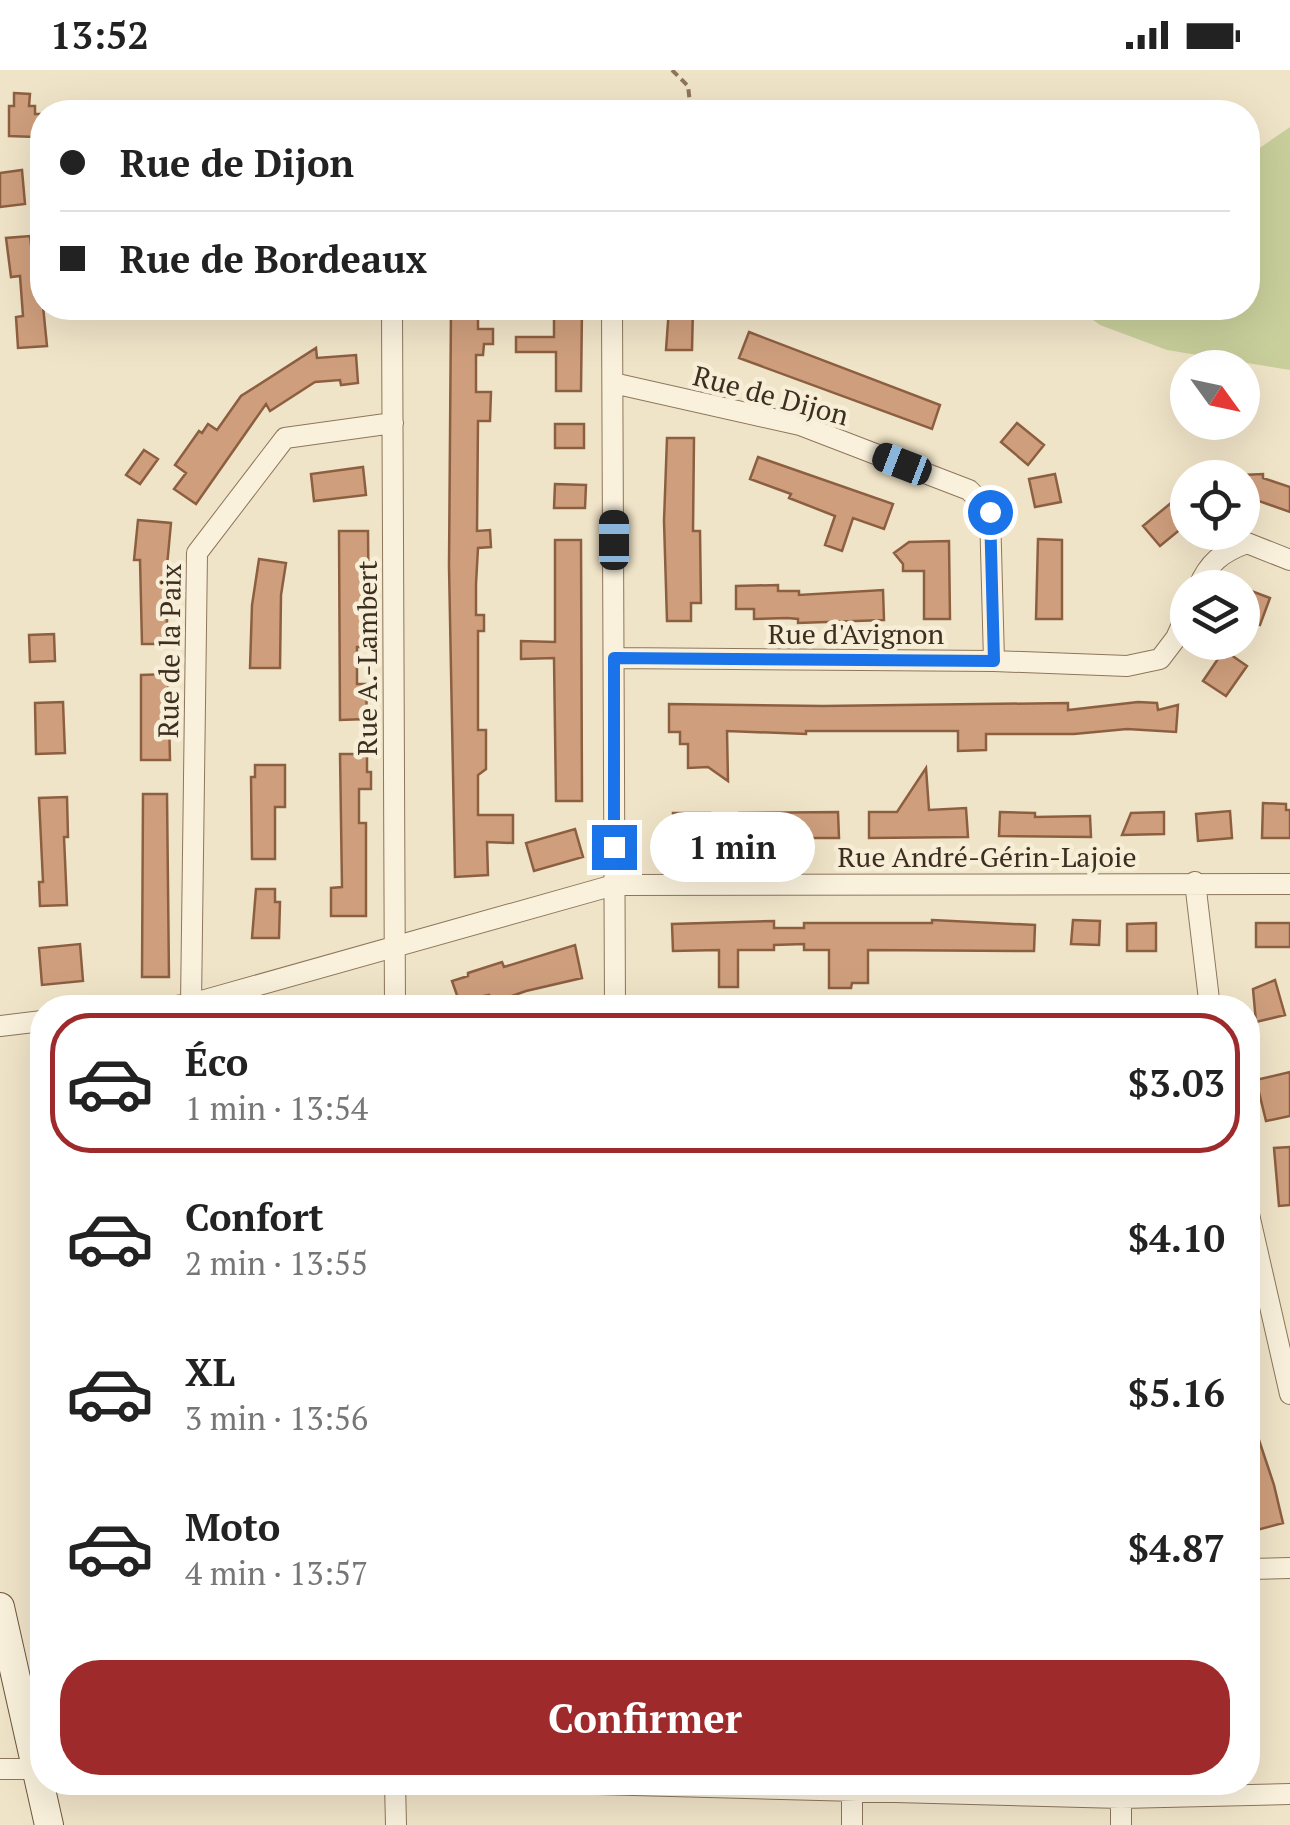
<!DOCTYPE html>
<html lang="fr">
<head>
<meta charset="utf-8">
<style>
	:root { --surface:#fff; --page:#f2f2f2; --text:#222; --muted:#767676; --line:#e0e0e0; --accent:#9e2a2b }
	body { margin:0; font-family:"PT Serif",serif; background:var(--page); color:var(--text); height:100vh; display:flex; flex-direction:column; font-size:38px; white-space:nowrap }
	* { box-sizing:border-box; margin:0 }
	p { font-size:32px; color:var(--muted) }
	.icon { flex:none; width:55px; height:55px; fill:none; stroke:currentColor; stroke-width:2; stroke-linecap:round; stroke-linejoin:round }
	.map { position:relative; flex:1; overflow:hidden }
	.drawer { position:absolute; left:30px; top:925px; width:1230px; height:800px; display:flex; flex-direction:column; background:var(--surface); border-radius:40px; box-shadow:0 10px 40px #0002 }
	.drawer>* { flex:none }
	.top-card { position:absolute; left:30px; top:30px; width:1230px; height:220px; border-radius:40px; box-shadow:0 10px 40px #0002; display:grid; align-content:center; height:220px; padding:0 30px; background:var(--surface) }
	.needle { width:65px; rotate:123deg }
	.controls { position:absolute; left:1170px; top:280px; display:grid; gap:20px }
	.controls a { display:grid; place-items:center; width:90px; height:90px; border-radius:50%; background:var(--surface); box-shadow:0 10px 40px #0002; font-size:50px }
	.end { position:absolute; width:45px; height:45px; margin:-22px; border:12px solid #1a73e8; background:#fff; box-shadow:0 0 0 5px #fff }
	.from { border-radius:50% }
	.bubble { position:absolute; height:70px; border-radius:35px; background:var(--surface); box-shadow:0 10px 40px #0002; font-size:32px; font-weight:700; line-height:70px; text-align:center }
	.car { position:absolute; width:30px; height:60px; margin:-30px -15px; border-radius:12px; box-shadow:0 0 8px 2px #0007; background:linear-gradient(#222 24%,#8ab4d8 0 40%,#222 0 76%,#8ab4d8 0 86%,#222 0) }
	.top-card b { display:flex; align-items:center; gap:35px; height:95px; font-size:38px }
	.top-card b+b { border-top:2px solid var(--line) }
	.top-card i { width:25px; height:25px; background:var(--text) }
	ul { padding:18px 0 0; list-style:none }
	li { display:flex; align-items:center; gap:30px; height:140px; margin:0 20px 15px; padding:0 10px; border:5px solid transparent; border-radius:40px }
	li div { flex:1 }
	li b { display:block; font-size:38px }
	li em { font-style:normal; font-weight:700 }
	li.active { border-color:var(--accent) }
	li>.icon { width:90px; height:90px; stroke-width:1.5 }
	.cta { display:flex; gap:20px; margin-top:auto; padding:20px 30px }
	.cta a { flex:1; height:115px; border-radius:40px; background:var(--accent); color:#fff; font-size:40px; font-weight:700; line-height:115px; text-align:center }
	.status { display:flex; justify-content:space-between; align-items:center; height:70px; padding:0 50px; background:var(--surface); direction:ltr }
	.status svg { height:28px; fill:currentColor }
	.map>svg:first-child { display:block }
</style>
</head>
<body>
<div class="status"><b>13:52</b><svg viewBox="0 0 49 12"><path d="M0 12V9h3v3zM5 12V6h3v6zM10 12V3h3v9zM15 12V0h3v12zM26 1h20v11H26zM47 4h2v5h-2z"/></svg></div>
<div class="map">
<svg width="1290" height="1755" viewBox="0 0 1290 1755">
	<rect width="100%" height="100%" fill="#f0e4c8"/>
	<!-- green -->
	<path fill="#c9cf9b" d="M1290,57V300L1167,280L1100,255L1076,238H1248V86Z"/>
	<!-- building -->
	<path fill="#cf9f7d" stroke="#8d5f41" stroke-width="2.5" d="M14,23L30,24L29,36H35V44H42V61H35V67L9,66V36H14Z
		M22,100L25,134L0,137V103Z
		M30,166L37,226H42L47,276L18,278L16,247L23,246L20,206L11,207L6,168Z
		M451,238H478V259H493V274H484L483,285H476V322H491L490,351H478L477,461L490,460L491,477L478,478L476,514V545H484V561H478V660H486V699L478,705V745H513V773L487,772L488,805L455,807L449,496Z
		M554,238H582L581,321H556V282H516V267H554Z
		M669,238H693L692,280H666Z
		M749,262L940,335L932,359L739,288Z
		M316,278L317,288L356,285L358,313L341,315L340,310L315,312L270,341L266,334L196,434L174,419L186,403L175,395L199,361L202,363L208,354L217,360L241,326Z
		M1017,353L1044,375L1028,395L1001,372Z
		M555,354H584V378H555Z
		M667,368H694L693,461H700L701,533H691V551H667L664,451Z
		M144,380L158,389L140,414L126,405Z
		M758,387L893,434L884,459L853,448L842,481L825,475L835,446L789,428L791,424L750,409Z
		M363,397L366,425L314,431L311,404Z
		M1055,404L1061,432L1035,437L1029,409Z
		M1263,404V408L1290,417V442L1259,431L1242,432V405Z
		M555,414L586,415L585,438H554Z
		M1188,419V453L1160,476L1143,456Z
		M138,450L171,453L163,539H167V574H142L140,490H134Z
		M339,461H368L369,577H357V614H366L367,649L340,650Z
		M1038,469L1062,470V549H1036Z
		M555,470H581L582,731H556L554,588L521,589V571L555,572Z
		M949,471L950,549H924V501H903V494L894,483L909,472Z
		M259,489L286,493L281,525L280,598H250L252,535Z
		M778,515V521H799V525L883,520L884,550L798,553V549L787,548L754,549V539H736V516Z
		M1246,519L1270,528L1260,555L1242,549Z
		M54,564L55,591L30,592L29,565Z
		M1224,580L1247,596L1226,626L1203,611Z
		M168,604L170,690H141V605Z
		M63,632L65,683L36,684L35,633Z
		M1138,632L1157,633L1158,640L1178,635L1176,662L1127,659L1074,664H986V680L958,681V661H806V664L727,661L728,711L708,697L688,698V674H680V662H669V634L823,636L1068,633V640Z
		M340,684H367V702H371V719H359V753H366V846H331V818L342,817Z
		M255,695H285V737H275V789H252L251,707H255Z
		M926,698L929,740L966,738L968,767L869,768V742H897Z
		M143,724H167L169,907H142Z
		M67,727L68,767H64L67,835L40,836L39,812H43L39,728Z
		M1263,733L1286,734V740H1290V768H1262Z
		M1230,741L1232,768L1198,771L1196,744Z
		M838,742L839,768H739V743Z
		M1000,742L1035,743V747L1090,746L1091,767L999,766Z
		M1164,742V764L1122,765L1131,743Z
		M673,743H710V768H673Z
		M575,759L583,787L534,801L526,773Z
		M256,819H275V832H280L279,868H252Z
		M932,850L1035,855L1034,881L868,880V913H852L851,918H829V880H804V874L774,875V880H738V917H719V880L673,881L672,854L774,851V858H804V853H932Z
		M1073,850L1100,851L1099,875L1071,874Z
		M1156,853V881H1127V854Z
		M1256,853H1290V877H1256Z
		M80,874L83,911L42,915L39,878Z
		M575,875L582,908L526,921L492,933L489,925L459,931L452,911L468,906V903L502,892L504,897Z
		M1275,910L1285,945L1256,952L1253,919Z
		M1290,1002V1046L1266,1051L1256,1010Z
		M1290,1077V1135L1279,1136L1274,1078Z
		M1248,1346H1251L1274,1415L1283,1453L1253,1461L1248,1436Z"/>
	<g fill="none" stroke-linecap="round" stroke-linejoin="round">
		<!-- street casing -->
		<g stroke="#8d765c" stroke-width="22">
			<path id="street" d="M392,238L395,938
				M612,238L615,938
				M613,313L800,355L969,420L990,442L994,591
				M1198,518C1208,493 1222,482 1247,473L1290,490
				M614,588L994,591L1127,596L1160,589L1176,568L1188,541
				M1195,812L1210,938
				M191,934L197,483L285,368L393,353
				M162,938L191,934L614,815L1290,814
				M0,956L42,951
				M1248,1140L1290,1324
				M1248,1499L1290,1498
				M0,1699H42
				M395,1712L396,1755
				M522,1712L1121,1728L1290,1724
				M852,1721V1755
				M1121,1755V1728"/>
		</g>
		<!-- secondary casing -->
		<g stroke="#6f573f" stroke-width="30">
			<path id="secondary" d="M0,1537L49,1755"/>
		</g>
		<!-- path -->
		<path stroke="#8d765c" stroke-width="4" stroke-dasharray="8 5" stroke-linecap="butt" d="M672,0L688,16L691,42"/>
		<!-- street -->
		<use href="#street" stroke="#faf1dc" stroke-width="20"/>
		<!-- secondary -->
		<use href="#secondary" stroke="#faf1dc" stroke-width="28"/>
	</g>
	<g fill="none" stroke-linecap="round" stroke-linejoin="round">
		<!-- route -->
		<path stroke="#1a73e8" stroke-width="12" d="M614,777V588L994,591L990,442"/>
	</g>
	<g text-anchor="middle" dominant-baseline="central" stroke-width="9" stroke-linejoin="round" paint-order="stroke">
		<!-- street labels -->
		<g font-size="28" fill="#3d2e20" stroke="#f7eed8">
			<text transform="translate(771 325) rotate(15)">Rue de Dijon</text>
			<text x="856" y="563">Rue d'Avignon</text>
			<text transform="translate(169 581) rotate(-89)">Rue de la Paix</text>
			<text transform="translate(366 588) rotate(-90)">Rue A.-Lambert</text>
			<text x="987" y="786">Rue André-Gérin-Lajoie</text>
		</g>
	</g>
</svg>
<div class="controls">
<a><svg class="needle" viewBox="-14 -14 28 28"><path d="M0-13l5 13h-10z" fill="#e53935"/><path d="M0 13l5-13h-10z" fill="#767676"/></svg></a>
<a><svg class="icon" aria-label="locate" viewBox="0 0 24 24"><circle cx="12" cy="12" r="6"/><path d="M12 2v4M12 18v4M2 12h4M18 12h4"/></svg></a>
<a><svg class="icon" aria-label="layers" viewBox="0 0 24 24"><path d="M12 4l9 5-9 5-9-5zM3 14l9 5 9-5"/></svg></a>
</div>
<i class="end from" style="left:990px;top:442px"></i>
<i class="end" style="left:614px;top:777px"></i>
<div class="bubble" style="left:650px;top:742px;width:165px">1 min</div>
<i class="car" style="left:902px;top:394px;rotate:291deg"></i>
<i class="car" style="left:614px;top:470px;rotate:0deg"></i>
<div class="top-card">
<b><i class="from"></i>Rue de Dijon</b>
<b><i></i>Rue de Bordeaux</b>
</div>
<section class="drawer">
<ul>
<li class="active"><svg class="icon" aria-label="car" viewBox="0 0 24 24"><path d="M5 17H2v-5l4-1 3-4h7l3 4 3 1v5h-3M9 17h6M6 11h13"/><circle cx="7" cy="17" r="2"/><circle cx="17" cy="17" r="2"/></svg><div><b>Éco</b><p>1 min · 13:54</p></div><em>$3.03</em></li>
<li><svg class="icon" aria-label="car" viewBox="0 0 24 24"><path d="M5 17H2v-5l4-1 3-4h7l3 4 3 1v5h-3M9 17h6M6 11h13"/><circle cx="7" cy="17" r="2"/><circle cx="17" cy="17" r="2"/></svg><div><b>Confort</b><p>2 min · 13:55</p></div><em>$4.10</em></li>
<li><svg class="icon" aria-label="car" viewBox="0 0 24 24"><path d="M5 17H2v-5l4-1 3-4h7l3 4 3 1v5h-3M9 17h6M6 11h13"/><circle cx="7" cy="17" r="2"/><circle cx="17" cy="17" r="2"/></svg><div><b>XL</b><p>3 min · 13:56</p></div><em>$5.16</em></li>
<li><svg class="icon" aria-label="car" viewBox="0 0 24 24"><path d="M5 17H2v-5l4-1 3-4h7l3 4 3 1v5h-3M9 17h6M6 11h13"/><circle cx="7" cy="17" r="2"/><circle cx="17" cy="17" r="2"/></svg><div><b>Moto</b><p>4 min · 13:57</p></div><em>$4.87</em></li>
</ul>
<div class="cta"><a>Confirmer</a></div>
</section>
</div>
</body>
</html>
